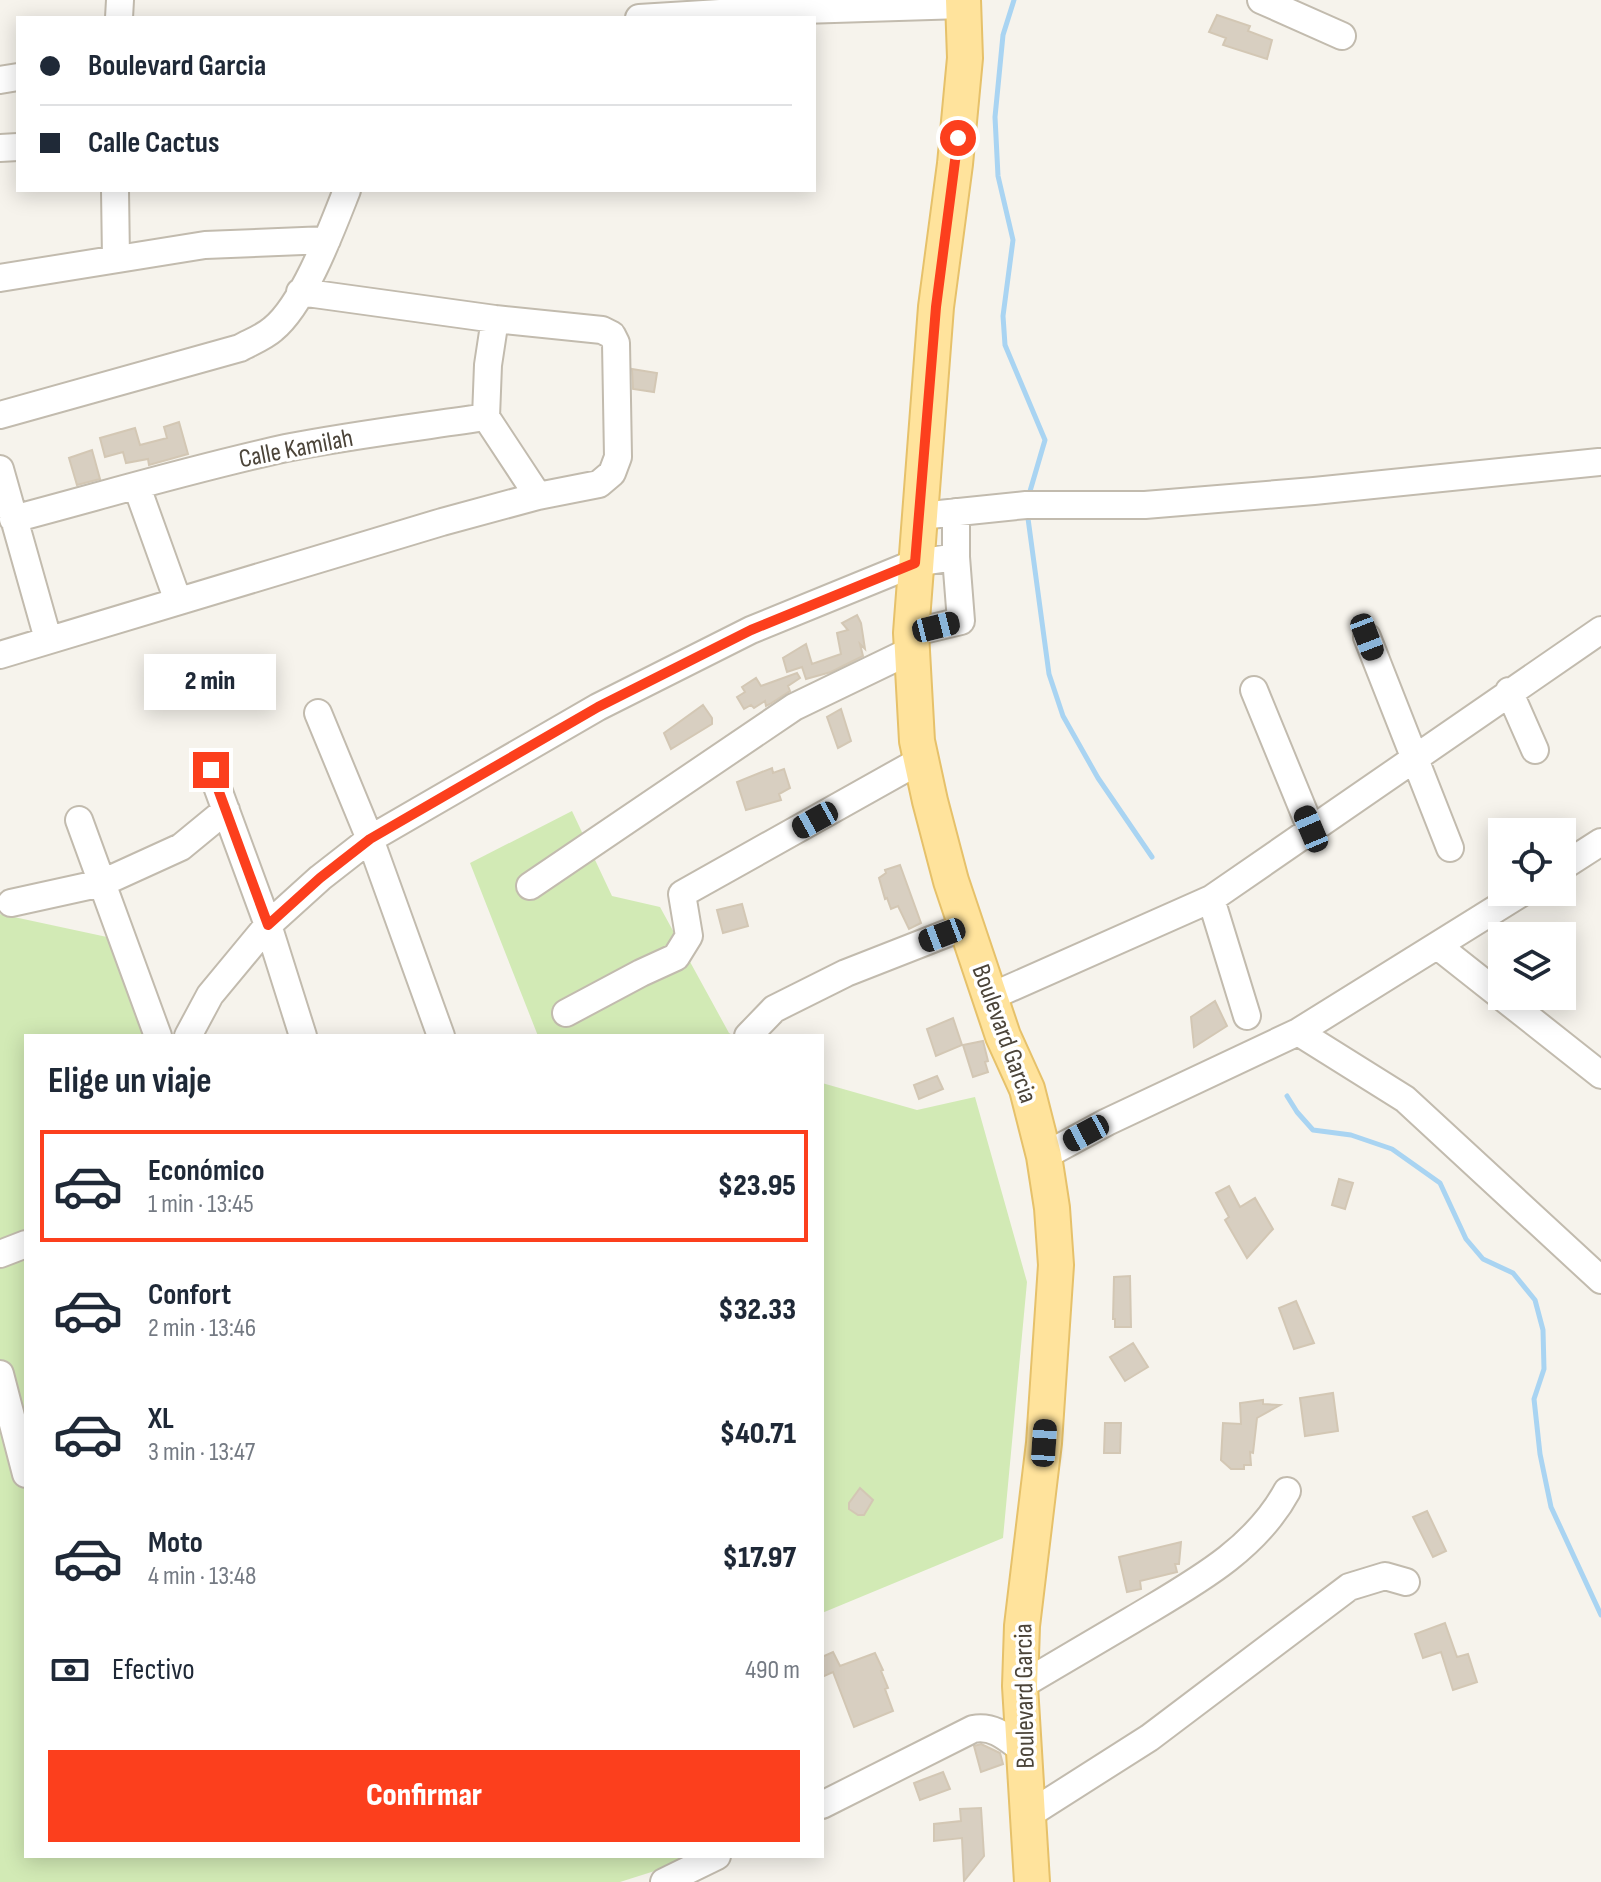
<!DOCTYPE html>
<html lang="es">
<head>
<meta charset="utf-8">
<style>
	:root { --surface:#fff; --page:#f2f2f3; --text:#1f2937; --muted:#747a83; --line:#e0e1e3; --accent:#fc3f1d }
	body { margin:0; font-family:"Sofia Sans Condensed",sans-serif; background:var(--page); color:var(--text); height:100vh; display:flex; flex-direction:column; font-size:30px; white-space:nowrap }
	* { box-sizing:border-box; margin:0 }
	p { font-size:26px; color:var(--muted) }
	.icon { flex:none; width:44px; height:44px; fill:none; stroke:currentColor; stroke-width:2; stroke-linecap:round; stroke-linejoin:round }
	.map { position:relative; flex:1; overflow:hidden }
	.drawer { position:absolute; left:24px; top:1034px; width:800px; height:824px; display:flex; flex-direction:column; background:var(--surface); border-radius:0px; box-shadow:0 4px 20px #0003 }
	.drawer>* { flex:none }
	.guide { position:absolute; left:16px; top:16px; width:800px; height:176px; border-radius:0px; box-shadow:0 4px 20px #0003; display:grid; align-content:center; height:176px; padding:0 24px; background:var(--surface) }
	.tools { position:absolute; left:1488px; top:818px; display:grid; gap:16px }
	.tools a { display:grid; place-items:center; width:88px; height:88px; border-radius:0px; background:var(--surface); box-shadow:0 4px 20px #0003; font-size:40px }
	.end { position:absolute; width:36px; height:36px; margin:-18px; border:10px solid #fc3f1d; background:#fff; box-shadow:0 0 0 4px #fff }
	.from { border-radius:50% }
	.bubble { position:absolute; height:56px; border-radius:0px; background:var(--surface); box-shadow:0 4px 20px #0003; font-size:26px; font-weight:800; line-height:56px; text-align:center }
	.car { position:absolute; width:24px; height:48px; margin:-24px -12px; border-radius:10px; box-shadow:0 0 6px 2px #0007; background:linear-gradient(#222 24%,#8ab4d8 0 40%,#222 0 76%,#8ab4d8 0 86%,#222 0) }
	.guide b { display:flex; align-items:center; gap:28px; height:76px; font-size:30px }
	.guide b+b { border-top:2px solid var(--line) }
	.guide i { width:20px; height:20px; background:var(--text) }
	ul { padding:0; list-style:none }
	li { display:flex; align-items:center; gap:24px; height:112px; margin:0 16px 12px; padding:0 8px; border:4px solid transparent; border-radius:0px }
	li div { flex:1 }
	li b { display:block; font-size:30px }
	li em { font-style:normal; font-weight:800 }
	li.current { border-color:var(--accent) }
	li>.icon { width:72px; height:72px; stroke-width:1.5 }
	h2 { padding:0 24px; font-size:36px; line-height:96px }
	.pay { display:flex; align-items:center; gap:20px; height:88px; padding:0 24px; font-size:30px }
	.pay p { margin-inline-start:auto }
	.cta { display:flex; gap:16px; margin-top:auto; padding:16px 24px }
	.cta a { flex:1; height:92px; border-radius:0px; background:var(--accent); color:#fff; font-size:32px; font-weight:800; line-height:92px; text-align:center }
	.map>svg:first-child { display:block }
</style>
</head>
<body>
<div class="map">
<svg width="1601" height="1882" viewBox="0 0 1601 1882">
	<rect width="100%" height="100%" fill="#f6f3ec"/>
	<!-- green -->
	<path fill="#d2eab5" d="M572,811L612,896L660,907L729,1033L735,1036H538L470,863Z
		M0,914L121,940L164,1036H26V1856H702L620,1882H0Z
		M822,1083L917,1110L975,1097L1027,1282L1003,1538L822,1613Z"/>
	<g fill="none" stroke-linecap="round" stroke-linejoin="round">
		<!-- stream -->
		<path stroke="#a9d4f2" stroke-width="5" d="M1014,0L1003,35L995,117L998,176L1013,240L1003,316L1005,345L1045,440L1028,498
			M1027,511L1049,674L1063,716L1098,778L1152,857
			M1287,1096L1297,1112L1313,1130L1351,1135L1392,1149L1440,1183L1466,1239L1483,1259L1513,1273L1535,1300L1543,1330L1544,1369L1534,1399L1540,1454L1551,1507L1601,1615"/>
	</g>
	<!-- building -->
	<path fill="#d8cfc1" stroke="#d3c7b4" stroke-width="2" d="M1217,15L1250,26L1248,31L1272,40L1267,59L1223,45L1226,38L1209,32Z
		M632,369L657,373L654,392L633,389Z
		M179,422L188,454L149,465L148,459L126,463L123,452L105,457L100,438L135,428L140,445L167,438L164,427Z
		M92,450L100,479L77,485L69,458Z
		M857,615L861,623L865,649L860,644L863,656L831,672L806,679L802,667L787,672L783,658L806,644L812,664L841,654L837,633L848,630L842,623Z
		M797,673L800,678L788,686L790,691L770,704L766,706L765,701L754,708L751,705L744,709L737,697L745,692L742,687L756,678L761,686Z
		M703,705L712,718V724L671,749L664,733Z
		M841,709L851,741L838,748L827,717Z
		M772,768L773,773L784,769L790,788L779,794L781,800L746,810L737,782Z
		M900,865L921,923L909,929L898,906L891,909L887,898L885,899L879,878L886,873L885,870Z
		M742,904L748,926L723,933L717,910Z
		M1215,1001L1227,1026L1194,1047L1191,1017Z
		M953,1018L962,1045L936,1056L927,1029Z
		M983,1041L988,1061L985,1062L988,1072L973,1077L963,1045Z
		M937,1076L943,1089L919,1099L914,1085Z
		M1339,1179L1353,1183L1345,1209L1332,1205Z
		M1229,1186L1240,1207L1255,1198L1273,1229L1247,1258L1225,1220L1229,1217L1216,1193Z
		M1130,1276L1131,1327H1115V1319H1113L1114,1277Z
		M1296,1301L1314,1343L1294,1349L1279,1308Z
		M1133,1343L1148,1367L1125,1381L1110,1357Z
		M1333,1393L1338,1431L1305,1436L1300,1398Z
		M1263,1400V1404L1280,1405L1257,1418L1253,1453L1250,1452L1251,1465H1244V1469H1231L1221,1460L1223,1423L1241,1424L1240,1403Z
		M1105,1423H1121L1120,1453H1104Z
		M860,1488L873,1500L864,1515H858L849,1509V1503Z
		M1427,1511L1446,1551L1433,1557L1413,1517Z
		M1181,1542L1179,1564H1175L1177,1572L1140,1581L1141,1589L1127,1592L1119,1557Z
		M1445,1623L1457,1657L1468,1654L1477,1682L1453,1690L1441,1652L1423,1658L1415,1634Z
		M833,1652L840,1666L875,1653L883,1670L881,1671L888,1688L885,1689L893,1711L854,1727L833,1672L822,1677V1657Z
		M981,1744L1000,1753L1003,1764L981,1772L974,1746Z
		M943,1772L950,1789L920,1800L914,1783Z
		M981,1808L984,1856L964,1881L962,1838L934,1841V1824L961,1821L960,1809Z"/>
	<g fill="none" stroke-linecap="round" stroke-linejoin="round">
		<!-- minor casing -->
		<g stroke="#c2bbae" stroke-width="30">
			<path id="minor" d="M1261,0L1342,36
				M119,18L120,0
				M639,18L736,12L963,5
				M0,80L18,77
				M0,148L18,147
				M115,190L116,259
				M0,278L205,245L327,240
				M0,415L240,348C251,342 264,337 273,329C304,304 332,228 347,190
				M486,417L488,365L495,319
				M486,417L538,496
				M0,469L48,639
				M137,487L178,601
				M920,516L1026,505H1145L1314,491L1599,462
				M13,519C104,495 194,468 286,448C352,435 419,427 486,417
				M911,633L961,621L956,557V512
				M1367,637L1450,848
				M0,655L442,522L538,496L599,484L612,473L618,457L616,343L612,335L602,330L495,319L300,292
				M1254,690L1311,829
				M1509,691L1535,750
				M318,713L370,839L441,1036
				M211,770L268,925L303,1036
				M79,820L102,883L181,847L226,810
				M1562,867L1601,842
				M530,886L794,707L912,650
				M1211,899L1247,1016
				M11,903L102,883L158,1036
				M1439,947L1601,1075
				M990,997L1211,899L1601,630
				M566,1013L641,973L676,957L689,936L682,894L921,760
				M1298,1032L1523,892
				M188,1036L210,995L268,925L320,878L370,839L598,707L751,630L915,563L956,557
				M748,1036L774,1009L846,973L966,926
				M1044,1156L1107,1122L1298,1032L1405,1099L1601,1280
				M0,1254L26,1244
				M0,1374L26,1474
				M1020,1686C1057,1664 1095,1642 1132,1620C1190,1585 1254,1552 1287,1491
				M822,1805L973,1729C995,1725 1008,1739 1024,1751
				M1028,1815L1149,1738L1349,1587L1385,1576L1406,1582
				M664,1882L717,1856"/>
		</g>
		<!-- major casing -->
		<g stroke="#e6c16a" stroke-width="38">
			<path id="major" d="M963,0L965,58L955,164L936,307L911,633L917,741L930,801L951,881L1003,1036L1027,1089L1044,1156L1052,1208L1056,1265L1044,1443L1022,1626L1020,1686L1032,1882"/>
		</g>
		<!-- minor -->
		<use href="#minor" stroke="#fff" stroke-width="26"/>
		<!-- major -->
		<use href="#major" stroke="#ffe39c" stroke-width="34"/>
	</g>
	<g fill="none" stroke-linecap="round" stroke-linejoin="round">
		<!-- route -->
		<path stroke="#fc3f1d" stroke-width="10" d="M211,770L268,925L320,878L370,839L598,707L751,630L915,563L936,307L958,138"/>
	</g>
	<g text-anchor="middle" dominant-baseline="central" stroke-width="7" stroke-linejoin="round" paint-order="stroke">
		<!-- street labels -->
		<g font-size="26" fill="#4b4439" stroke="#fff">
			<text transform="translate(296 449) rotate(-11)">Calle Kamilah</text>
			<text transform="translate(1004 1034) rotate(70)">Boulevard Garcia</text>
			<text transform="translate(1025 1696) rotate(-91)">Boulevard Garcia</text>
		</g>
	</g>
</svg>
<div class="tools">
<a><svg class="icon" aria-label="locate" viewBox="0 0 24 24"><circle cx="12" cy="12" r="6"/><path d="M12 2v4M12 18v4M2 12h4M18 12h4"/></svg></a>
<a><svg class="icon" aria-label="layers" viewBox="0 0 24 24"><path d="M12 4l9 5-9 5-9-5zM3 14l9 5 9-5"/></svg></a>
</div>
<i class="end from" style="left:958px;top:138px"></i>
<i class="end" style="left:211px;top:770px"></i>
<div class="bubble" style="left:144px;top:654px;width:132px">2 min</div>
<i class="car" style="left:936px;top:627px;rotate:76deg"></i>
<i class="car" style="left:1367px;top:637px;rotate:159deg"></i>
<i class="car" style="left:815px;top:820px;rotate:241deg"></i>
<i class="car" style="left:1311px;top:829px;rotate:337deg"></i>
<i class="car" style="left:942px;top:935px;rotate:249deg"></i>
<i class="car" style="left:1086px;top:1133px;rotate:242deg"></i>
<i class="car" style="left:1044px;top:1443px;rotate:4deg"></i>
<div class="guide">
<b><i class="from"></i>Boulevard Garcia</b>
<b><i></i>Calle Cactus</b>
</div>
<section class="drawer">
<h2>Elige un viaje</h2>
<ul>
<li class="current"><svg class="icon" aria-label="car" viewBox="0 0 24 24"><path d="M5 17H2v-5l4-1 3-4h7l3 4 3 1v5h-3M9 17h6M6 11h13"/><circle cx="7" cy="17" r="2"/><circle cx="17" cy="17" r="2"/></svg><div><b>Económico</b><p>1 min · 13:45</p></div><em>$23.95</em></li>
<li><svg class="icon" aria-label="car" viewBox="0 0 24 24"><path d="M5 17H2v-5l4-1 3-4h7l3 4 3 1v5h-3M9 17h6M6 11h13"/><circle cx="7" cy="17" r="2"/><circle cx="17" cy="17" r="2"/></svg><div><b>Confort</b><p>2 min · 13:46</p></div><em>$32.33</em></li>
<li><svg class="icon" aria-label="car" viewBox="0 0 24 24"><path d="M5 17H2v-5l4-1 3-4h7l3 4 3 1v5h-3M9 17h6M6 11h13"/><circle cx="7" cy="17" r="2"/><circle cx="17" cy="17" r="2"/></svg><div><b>XL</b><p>3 min · 13:47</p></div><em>$40.71</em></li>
<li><svg class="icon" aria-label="car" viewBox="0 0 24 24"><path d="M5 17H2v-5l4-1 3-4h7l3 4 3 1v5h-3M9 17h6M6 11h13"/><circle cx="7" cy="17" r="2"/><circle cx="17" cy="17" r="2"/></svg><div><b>Moto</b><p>4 min · 13:48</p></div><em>$17.97</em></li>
</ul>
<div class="pay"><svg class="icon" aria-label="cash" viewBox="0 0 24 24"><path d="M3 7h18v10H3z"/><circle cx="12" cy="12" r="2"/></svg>Efectivo<p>490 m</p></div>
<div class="cta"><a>Confirmar</a></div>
</section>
</div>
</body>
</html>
